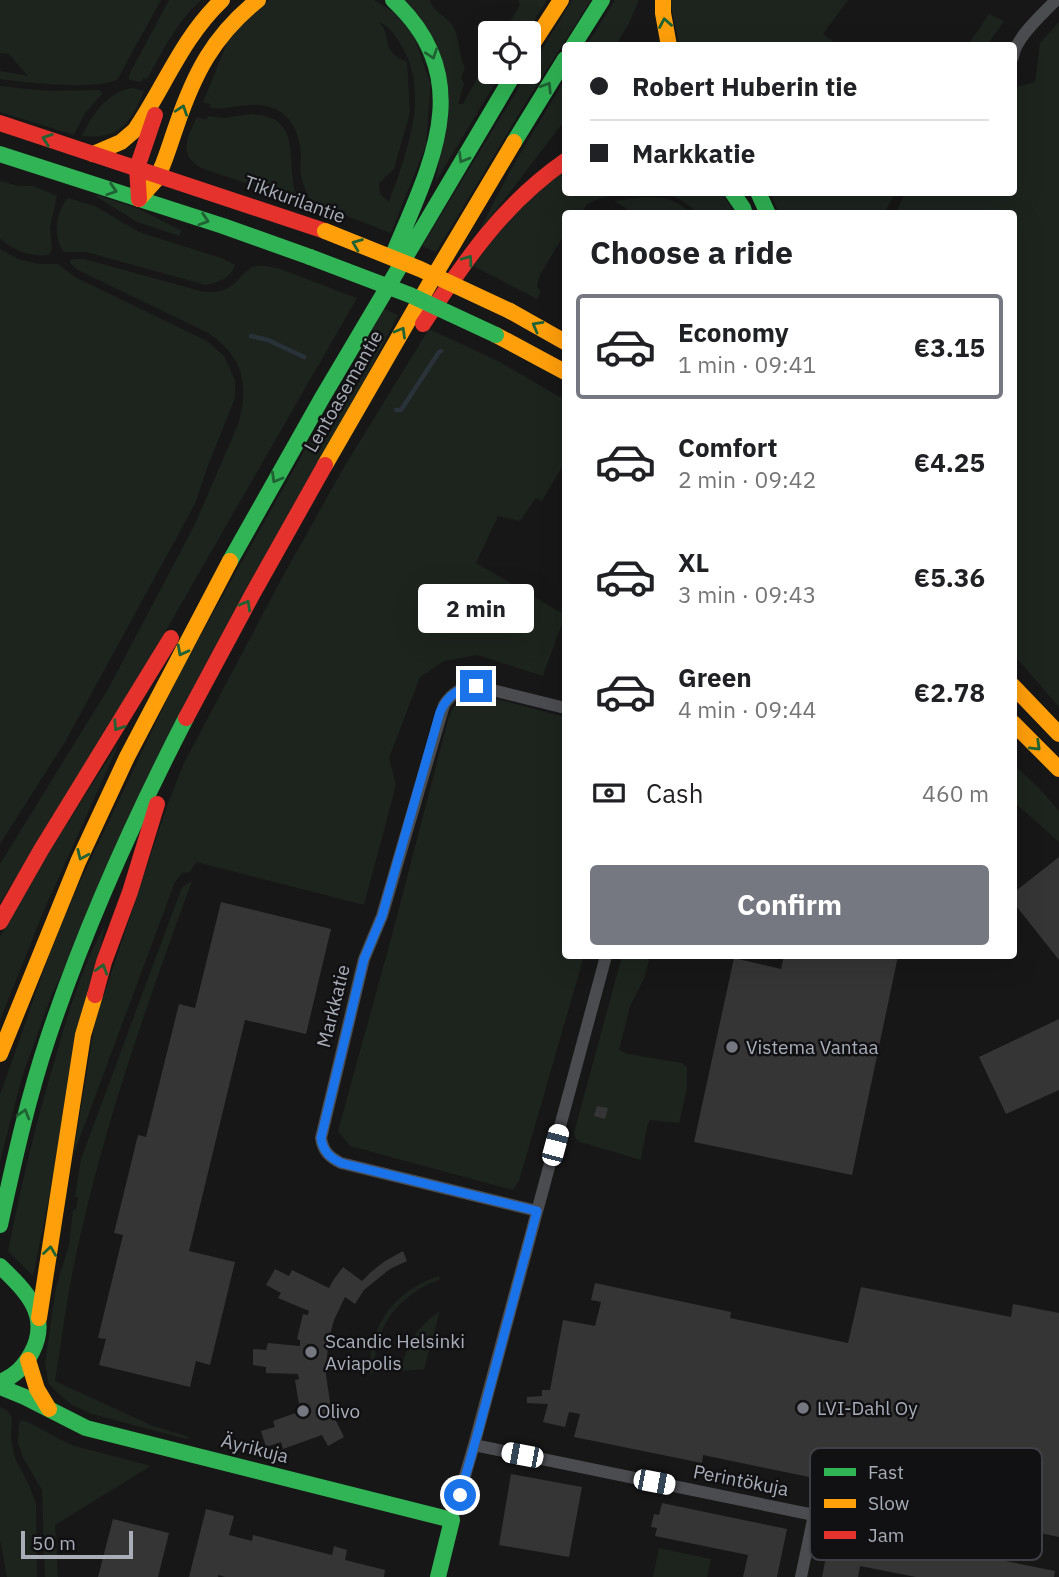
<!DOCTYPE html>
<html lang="en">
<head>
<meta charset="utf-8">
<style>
	:root { --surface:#fff; --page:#f6f6f6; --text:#202124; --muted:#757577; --line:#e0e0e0; --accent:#757880 }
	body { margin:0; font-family:"IBM Plex Sans",sans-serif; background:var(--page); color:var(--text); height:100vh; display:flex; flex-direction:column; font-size:26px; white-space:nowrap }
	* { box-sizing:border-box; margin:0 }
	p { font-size:23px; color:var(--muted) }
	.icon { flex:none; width:38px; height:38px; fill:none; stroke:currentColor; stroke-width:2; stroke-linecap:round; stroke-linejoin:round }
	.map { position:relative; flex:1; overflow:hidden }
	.panel { position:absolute; left:562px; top:210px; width:455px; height:749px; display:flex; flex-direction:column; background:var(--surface); border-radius:7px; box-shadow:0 7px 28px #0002 }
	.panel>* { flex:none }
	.hud { position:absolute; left:562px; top:42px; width:455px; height:154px; border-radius:7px; box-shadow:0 7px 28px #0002; display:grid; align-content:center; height:154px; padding:0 28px; background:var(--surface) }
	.fabs { position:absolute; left:478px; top:21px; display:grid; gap:14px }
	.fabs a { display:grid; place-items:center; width:63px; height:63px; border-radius:7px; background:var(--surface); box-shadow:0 7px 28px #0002; font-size:35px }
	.scale { position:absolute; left:21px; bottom:18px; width:112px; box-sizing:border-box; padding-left:7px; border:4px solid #a8adb8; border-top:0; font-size:19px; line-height:24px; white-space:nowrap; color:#a8adb8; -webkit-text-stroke:5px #111113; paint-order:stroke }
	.end { position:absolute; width:32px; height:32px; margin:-16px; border:9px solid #1a73e8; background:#fff; box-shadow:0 0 0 4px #fff }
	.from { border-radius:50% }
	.bubble { position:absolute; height:49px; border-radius:7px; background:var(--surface); box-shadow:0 7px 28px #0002; font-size:23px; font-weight:700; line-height:49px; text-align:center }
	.car { position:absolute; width:21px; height:42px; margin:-21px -10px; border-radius:9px; box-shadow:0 0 5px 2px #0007; background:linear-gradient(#fff 24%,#345 0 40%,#fff 0 76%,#345 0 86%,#fff 0) }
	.hud b { display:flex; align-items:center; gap:24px; height:66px; font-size:26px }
	.hud b+b { border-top:2px solid var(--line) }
	.hud i { width:18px; height:18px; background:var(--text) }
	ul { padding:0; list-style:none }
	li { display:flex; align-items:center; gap:21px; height:105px; margin:0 14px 10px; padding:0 14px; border:4px solid transparent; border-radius:7px }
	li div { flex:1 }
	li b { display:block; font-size:26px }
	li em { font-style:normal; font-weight:700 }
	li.on { border-color:var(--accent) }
	li>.icon { width:63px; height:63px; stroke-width:1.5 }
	h2 { padding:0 28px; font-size:32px; line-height:84px }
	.pay { display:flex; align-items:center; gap:18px; height:77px; padding:0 28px; font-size:26px }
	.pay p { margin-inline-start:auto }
	.cta { display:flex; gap:14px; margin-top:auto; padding:14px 28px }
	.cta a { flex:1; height:80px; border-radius:7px; background:var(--accent); color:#fff; font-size:28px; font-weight:700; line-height:80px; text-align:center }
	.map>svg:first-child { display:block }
</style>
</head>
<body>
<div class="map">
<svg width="1059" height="1577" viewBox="0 0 1059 1577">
	<rect width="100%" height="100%" fill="#171717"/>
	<!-- green -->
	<path fill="#1d241e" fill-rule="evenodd" d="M0,0H161L117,80C92,90 28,83 0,79V71L28,76L9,54L0,53Z
		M169,0H201C177,22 163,50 147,79L143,78L141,82L129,80V75Z
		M270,0H374L395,13L413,33L431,78L426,145L391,233L310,202C307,193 303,184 301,176C300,168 301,161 301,154C299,128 287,107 259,105C243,103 227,110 210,108V104L203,102L229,38L264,3ZM379,22C390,27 395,35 401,45C431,93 406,154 389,202L380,194L379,183L394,169L410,112L407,62C378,50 394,38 379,22Z
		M401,0H430C432,11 445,15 452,25C460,37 458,54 465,68L461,78L464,84L458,104H463L490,55V72H502L435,183L445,124Z
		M518,0H547L526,33H503L520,5Z
		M572,0H591L528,99L436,252L422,246Z
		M615,0H639L629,23L616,45L586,46Z
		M670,0H848L823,34L839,46L679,45Z
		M989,14L1004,21L987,45H968Z
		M1059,22V707L1013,654V214L896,213L905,193L1013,192V88L1035,82L1040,43Z
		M565,79V120L477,235L510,171Z
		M0,86L47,91L98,90L101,91L102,94L85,113L74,135L0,112Z
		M133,88L144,91C131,123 119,140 82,136C91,115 108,91 133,88Z
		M251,114C304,116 285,160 296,194L293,199L201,168C177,154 188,137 197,117L206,120L208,116L224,118Z
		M565,169V192L722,193L735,213C725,213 713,215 702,213C694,212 687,203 679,199C660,189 604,192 587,205C584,208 582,211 580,213L565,214V233L540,275L537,286L541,292L537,299L473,266L521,204Z
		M0,181L19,186H34L57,196L50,227L52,250L49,255C28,257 16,251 0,239Z
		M770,193H895L884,214L779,213Z
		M97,195L139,209L182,231L179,236L137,222L97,197Z
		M647,197C670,198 674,200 692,213H628L626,208L614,201Z
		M68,198L95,206L139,232L224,259L235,265C231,278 219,282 206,285L86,252H64C52,237 56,211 68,198Z
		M0,249L18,259L38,264H58L75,277L207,341L224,356L235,380V398L207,468L195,504L65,742L0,844Z
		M74,259H84L204,292C214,292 223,292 231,286C241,280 245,267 258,266C265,265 273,268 280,269L357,298L122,707L0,903V864L108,689L195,524L239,422C248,383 244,359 210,334L76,269L70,263V260Z
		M384,309L398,315L52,994L22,1077L0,1162V1095L49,955L76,890L181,670Z
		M429,329L500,362L565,400V462L542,501L536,498L520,521L498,516L476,563L565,615L543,676L477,655L444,661L420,677L389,758L396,785L364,905L196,862L190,872L182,873L175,882L73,1156L95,1022L168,803L184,763L283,576L344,467Z
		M478,694L565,717V956H584L519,1181L513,1190L350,1146L338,1131L392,935L448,720C455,703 458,697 478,694Z
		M121,739L45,908L0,1020V937L26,888Z
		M1013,764L1040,789L1059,811V842L1013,801Z
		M192,881C150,996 108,1113 81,1233C69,1281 63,1332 55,1381L153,1426L190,1437L186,1439L92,1414L72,1405L60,1395L48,1383L45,1363L56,1287L69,1245L73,1210L76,1209L78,1197H75L81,1159L182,887Z
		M105,925L33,1276L8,1251C21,1186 36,1122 55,1059C68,1013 82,966 105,925Z
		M622,956H650L644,979L630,1006L619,1050L628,1054L682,1063L687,1068V1088L679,1123L650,1120L647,1126L641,1160L580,1142L576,1139L574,1133Z
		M439,1276L440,1280C431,1282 423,1286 415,1292C386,1312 375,1337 374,1372L370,1373C367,1326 396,1290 439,1276Z
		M440,1311L424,1369L402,1371C404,1345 419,1325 440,1311Z
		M0,1407L8,1411L12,1417L11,1438L15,1458L29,1485L36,1504L37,1577H7L0,1540Z
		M22,1420L28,1422L71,1445L151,1466L55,1525L58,1577H45L42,1490L22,1456L18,1443L19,1423Z
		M659,1548L711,1559L707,1577H653Z"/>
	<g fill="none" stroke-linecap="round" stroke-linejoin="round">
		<!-- stream -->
		<path stroke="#2a3239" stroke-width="4.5" d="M251,336L268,340L304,357
			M396,410H401L439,352L441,351"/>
	</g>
	<!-- building -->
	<path fill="#353536" d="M1059,857V960L1013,902V893Z
		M221,902L331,929L306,1034L245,1020L189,1251L235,1262L210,1365L196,1361L190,1387L99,1365L106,1339L98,1338L123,1235L114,1233L138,1135L146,1137L179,1004L195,1008Z
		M784,956H898L852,1175L694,1142L734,958L781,969Z
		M1059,1019V1090L1006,1114L979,1057Z
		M597,1106L608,1108L605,1119L594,1116Z
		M403,1251L407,1261L390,1269L364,1290L355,1304L345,1297L334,1320L328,1343L326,1375L330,1402L336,1421L344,1437L328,1446L322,1435L283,1449L281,1442L266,1447L261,1431L275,1427L273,1421L304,1410L303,1404L299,1405L295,1380L299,1379L298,1374L266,1373V1367L253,1365V1349L266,1350L268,1343L300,1346V1340L297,1339L303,1314L308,1315L309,1311L278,1298L281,1293L266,1285L275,1269L289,1276L292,1270L329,1288L334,1279L343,1267L362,1281L371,1272L385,1261Z
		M595,1283L731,1312L730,1318L848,1343L861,1287L1011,1317L1013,1304L1059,1313V1537L818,1487L821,1470L810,1468L809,1477L703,1455L702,1463L574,1437L580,1414L569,1412L565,1427L543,1422L548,1404L527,1403V1397L542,1396V1390H550L563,1320L595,1326L601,1302L591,1300Z
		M511,1474L582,1487L569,1557L499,1545Z
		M662,1503L787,1529L777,1577H743L748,1555L655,1536L657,1528L651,1527L654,1514L659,1515Z
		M206,1509L234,1516L229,1535L252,1541L253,1535L332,1555L334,1546L347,1550L345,1560L385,1570L384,1577H225L218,1575V1577H189Z
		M113,1519L169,1533L158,1577H98Z
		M832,1526L1055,1571L1054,1577H916L860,1566L858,1577H822Z"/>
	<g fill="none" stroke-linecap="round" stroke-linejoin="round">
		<!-- street -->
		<path stroke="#4b4c50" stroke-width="12" d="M1013,57C1015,38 1043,14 1056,0
			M537,1211L341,1163C329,1157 323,1151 321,1138L364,959L382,916L444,705C452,693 461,687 476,686L565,708
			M474,1445L814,1515L801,1577
			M452,1520L474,1445L606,956"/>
		<!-- fast -->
		<path stroke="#30b455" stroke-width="16" d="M393,0C477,78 432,162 395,250
			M573,46L602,0
			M514,142L565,59
			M0,154L223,226L310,257
			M732,192L743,208L745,214
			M758,192L768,214
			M230,561L322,398L515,72
			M0,1225C14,1161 28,1097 49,1035C86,925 133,821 186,718
			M0,1266C26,1291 51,1315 32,1352C24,1367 15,1376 0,1382
			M0,1387L25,1397L86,1428L452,1520L438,1577"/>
		<!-- slow -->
		<path stroke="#ff9f0a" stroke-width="16" d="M663,0V13L669,46
			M528,51L561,0
			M93,154L121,142L135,130C165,86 182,38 222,0
			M139,199L155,181L161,169C167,155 171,141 176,127C194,74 213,36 258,0
			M510,311L565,342
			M496,335L565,372
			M325,465L430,283L514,142
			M1013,686L1059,734
			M1013,723L1059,769
			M0,1054L78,862L127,757L230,561
			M39,1318L83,1035L95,995
			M28,1360L37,1389L49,1409"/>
		<!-- jam -->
		<path stroke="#e5322d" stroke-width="16" d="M0,123L325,231
			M139,199L137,168L155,115
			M423,324C465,261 502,205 565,161
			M186,718L252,595L325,465
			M0,922L41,850L171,638
			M95,995L104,962L130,892L157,804"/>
		<!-- fast-bridge -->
		<path stroke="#30b455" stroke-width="16" d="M310,257L410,295L496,335"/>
		<!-- slow-bridge -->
		<path stroke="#ff9f0a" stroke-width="16" d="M325,231L420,269L510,311"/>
	</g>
	<!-- one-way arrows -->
	<defs><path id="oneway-chevron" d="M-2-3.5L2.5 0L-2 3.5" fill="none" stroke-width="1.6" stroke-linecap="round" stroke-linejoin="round" transform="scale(1.75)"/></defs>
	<g stroke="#206234">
		<use href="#oneway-chevron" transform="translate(665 23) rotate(-100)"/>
		<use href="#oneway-chevron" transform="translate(432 54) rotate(71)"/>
		<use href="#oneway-chevron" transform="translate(547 87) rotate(-58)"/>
		<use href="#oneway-chevron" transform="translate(182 110) rotate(-71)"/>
		<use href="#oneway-chevron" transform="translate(47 139) rotate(-161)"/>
		<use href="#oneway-chevron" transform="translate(463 158) rotate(120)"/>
		<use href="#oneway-chevron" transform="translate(112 190) rotate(18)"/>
		<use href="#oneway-chevron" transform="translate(204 220) rotate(18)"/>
		<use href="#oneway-chevron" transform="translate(357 244) rotate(-158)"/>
		<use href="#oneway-chevron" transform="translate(468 260) rotate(-54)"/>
		<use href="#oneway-chevron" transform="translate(537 326) rotate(-151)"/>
		<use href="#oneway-chevron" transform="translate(401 332) rotate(-60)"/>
		<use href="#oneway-chevron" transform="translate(276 478) rotate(120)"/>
		<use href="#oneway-chevron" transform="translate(246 605) rotate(-61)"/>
		<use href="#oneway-chevron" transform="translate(182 651) rotate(118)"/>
		<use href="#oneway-chevron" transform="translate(118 726) rotate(123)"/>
		<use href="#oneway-chevron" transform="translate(1036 746) rotate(44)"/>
		<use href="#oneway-chevron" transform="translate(82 855) rotate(114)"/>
		<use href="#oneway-chevron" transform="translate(102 969) rotate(-73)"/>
		<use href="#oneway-chevron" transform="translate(24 1114) rotate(-74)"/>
		<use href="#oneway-chevron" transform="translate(50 1251) rotate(-82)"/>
	</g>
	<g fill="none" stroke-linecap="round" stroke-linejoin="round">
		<!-- route -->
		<path stroke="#1a73e8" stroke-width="9" d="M460,1495L478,1432L537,1211L341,1163C329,1157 323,1151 321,1138L364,959L382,916L440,712C447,696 458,687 476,686"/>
	</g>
	<!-- markers -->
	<g fill="#757880" stroke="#111113" stroke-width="2.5">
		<circle cx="732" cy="1047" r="7"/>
		<circle cx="311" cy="1352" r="7"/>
		<circle cx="803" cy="1408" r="7"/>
		<circle cx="303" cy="1411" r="7"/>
	</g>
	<g text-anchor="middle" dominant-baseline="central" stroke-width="5" stroke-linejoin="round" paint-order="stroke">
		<!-- street labels -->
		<g font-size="19" fill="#a8adb8" stroke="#111113">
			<text transform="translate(295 199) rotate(20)">Tikkurilantie</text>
			<text transform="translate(343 391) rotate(-60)">Lentoasemantie</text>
			<text transform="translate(333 1006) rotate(-76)">Markkatie</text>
			<text transform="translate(255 1448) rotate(14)">Äyrikuja</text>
			<text transform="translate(741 1480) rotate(11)">Perintökuja</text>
		</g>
		<!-- poi labels -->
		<g font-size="19" fill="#a8adb8" stroke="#111113" text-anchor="start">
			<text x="746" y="1047">Vistema Vantaa</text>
			<text x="325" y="1341">Scandic Helsinki<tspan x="325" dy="22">Aviapolis</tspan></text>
			<text x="817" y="1408">LVI-Dahl Oy</text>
			<text x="317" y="1411">Olivo</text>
		</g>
	</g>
	<!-- legend -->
	<rect x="810" y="1448" width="232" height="112" rx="10" fill="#111113" stroke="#3e4045" stroke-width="2"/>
	<rect x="824" y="1468" width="32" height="8" fill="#30b455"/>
	<rect x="824" y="1499" width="32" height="9" fill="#ff9f0a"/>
	<rect x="824" y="1531" width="32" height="8" fill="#e5322d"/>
	<g font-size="19" fill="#a8adb8">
		<text x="868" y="1479">Fast</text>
		<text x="868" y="1510">Slow</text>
		<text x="868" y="1542">Jam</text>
	</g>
</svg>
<div class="fabs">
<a><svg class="icon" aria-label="locate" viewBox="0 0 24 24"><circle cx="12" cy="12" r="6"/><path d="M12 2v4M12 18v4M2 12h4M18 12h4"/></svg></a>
</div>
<div class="scale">50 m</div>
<i class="end from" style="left:460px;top:1495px"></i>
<i class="end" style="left:476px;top:686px"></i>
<div class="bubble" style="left:418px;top:584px;width:116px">2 min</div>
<i class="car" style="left:555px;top:1145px;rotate:15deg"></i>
<i class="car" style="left:522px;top:1455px;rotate:281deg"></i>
<i class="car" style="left:654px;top:1482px;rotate:101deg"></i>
<div class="hud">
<b><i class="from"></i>Robert Huberin tie</b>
<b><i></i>Markkatie</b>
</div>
<section class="panel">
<h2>Choose a ride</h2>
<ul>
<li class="on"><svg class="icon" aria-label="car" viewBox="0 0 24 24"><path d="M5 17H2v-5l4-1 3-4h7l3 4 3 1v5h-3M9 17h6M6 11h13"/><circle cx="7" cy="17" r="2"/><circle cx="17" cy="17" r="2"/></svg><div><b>Economy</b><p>1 min · 09:41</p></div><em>€3.15</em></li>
<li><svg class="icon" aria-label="car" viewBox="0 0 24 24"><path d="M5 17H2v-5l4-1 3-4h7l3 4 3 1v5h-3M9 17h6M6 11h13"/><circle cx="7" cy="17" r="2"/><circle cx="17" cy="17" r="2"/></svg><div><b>Comfort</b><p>2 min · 09:42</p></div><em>€4.25</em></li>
<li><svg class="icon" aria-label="car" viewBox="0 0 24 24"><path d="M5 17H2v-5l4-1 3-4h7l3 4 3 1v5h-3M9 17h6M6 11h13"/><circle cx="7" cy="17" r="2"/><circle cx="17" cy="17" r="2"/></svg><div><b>XL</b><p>3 min · 09:43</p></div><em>€5.36</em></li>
<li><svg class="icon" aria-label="car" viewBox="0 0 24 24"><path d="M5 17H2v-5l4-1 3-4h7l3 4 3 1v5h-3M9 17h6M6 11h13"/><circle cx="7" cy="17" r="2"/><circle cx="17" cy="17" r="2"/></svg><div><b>Green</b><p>4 min · 09:44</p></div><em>€2.78</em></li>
</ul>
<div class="pay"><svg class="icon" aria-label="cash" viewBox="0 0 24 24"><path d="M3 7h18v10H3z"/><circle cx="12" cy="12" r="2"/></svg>Cash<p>460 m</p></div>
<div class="cta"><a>Confirm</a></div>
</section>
</div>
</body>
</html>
